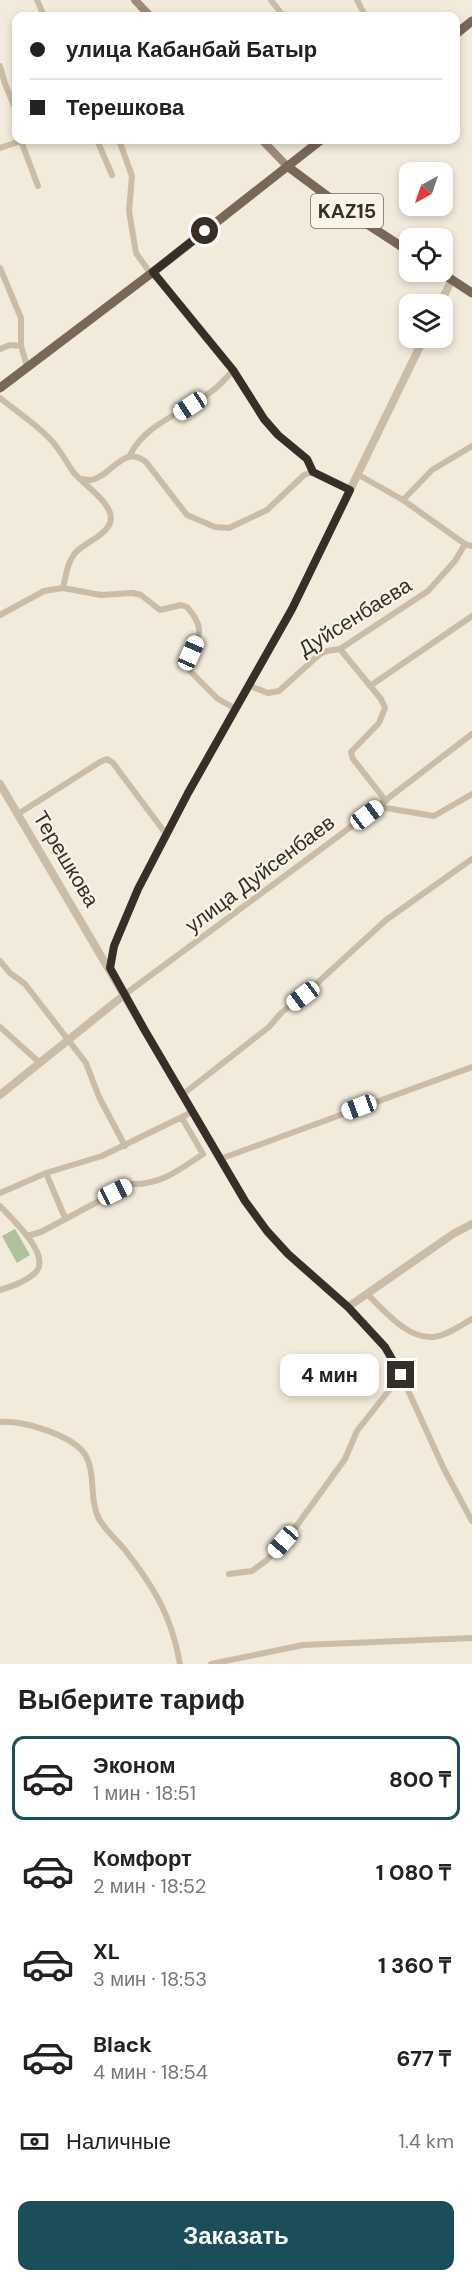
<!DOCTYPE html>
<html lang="ru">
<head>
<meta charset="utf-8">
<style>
	:root { --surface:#fff; --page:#f6f6f6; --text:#222; --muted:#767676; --line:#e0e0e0; --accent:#1c4e59 }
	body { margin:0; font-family:"DM Sans",sans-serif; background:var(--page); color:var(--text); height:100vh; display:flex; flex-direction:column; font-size:22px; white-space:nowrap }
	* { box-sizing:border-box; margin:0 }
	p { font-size:20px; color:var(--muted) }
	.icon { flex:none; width:33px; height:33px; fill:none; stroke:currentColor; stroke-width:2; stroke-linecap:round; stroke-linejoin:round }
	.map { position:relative; height:1664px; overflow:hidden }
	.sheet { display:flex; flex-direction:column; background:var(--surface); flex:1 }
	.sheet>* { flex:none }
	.hud { position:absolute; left:12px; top:12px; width:448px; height:132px; border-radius:12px; box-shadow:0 3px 9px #0003; display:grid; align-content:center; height:132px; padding:0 18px; background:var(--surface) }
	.needle { width:39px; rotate:220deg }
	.tools { position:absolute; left:399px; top:162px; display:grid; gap:12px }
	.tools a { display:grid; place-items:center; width:54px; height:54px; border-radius:12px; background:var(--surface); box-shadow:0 3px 9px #0003; font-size:30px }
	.end { position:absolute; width:27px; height:27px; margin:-14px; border:8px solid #372e28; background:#fff; box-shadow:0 0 0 3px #fff }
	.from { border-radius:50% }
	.bubble { position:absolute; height:42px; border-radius:12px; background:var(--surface); box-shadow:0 3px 9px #0003; font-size:20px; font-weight:700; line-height:42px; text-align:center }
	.car { position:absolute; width:18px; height:36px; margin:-18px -9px; border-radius:8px; box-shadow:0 0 4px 2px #0007; background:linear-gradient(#fff 24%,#345 0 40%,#fff 0 76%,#345 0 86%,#fff 0) }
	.hud b { display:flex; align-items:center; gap:21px; height:57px; font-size:22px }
	.hud b+b { border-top:2px solid var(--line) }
	.hud i { width:15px; height:15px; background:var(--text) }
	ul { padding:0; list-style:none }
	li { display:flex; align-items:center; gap:18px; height:84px; margin:0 12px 9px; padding:0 6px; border:3px solid transparent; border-radius:12px }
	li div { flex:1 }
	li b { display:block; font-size:22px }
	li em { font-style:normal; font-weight:700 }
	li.current { border-color:var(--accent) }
	li>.icon { width:54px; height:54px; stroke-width:1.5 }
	h2 { padding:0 18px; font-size:27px; line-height:72px }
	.pay { display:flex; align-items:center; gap:15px; height:66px; padding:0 18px; font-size:22px }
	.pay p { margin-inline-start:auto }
	.action { display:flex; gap:12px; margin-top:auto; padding:12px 18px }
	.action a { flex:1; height:69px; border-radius:12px; background:var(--accent); color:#fff; font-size:24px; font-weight:700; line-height:69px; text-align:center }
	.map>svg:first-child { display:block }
</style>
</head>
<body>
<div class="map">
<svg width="472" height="1664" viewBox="0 0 472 1664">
	<rect width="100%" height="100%" fill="#f2eadb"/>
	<!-- green -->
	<path fill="#b0c29b" d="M15,1229L30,1255L17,1263L2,1236Z"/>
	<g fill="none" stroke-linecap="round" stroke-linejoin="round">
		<!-- minor -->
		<path stroke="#cbbca7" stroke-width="6" d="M37,0L44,16
			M271,0L283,16
			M357,0L365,16
			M0,66L5,84L16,110
			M22,140L21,141L38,186
			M97,140L112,175
			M119,140L132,176L129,211L136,253L151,274
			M0,148L21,141
			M0,268L21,318V346L27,366
			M153,272L233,370L264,419L278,435L307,459L313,472
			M0,349L10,345L21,346
			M0,398C17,412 35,423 50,439C60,449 66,462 74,473C84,485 117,506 110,523C104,537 85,542 75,553C67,563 66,576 63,588
			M130,455C147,421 190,411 217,387C223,382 228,376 233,370
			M357,474L403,500L465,544L472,546
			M81,479C84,479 87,480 91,480C112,476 123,444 146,462L187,515L215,527L229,528L267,510L304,475L313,472L350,490
			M403,500L432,470L472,446
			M0,615L44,591L63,588L101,595L133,593L141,595L160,610L181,605L187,607C209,632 196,638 188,665L190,671L218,699L236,709
			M340,649L381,699L385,708L379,723L351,752L353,759L386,801
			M248,685L268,693L279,691L320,654L327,651L340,649L428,591L455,561L465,544
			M370,686L472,616
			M381,804L386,808L434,816L472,794
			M18,814L100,762L107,759L113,763L166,834
			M0,961L10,973L25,984L86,1063L99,1097L125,1146
			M124,995L340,835L472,734
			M0,1027L40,1063
			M182,1095L269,1027L281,1013L303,996L386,920L472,859
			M220,1159L472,1067
			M46,1173L65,1218
			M0,1193L46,1173L102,1156L192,1112
			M0,1206C12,1219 53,1256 35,1273C25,1282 12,1286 0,1290
			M27,1236L41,1232L131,1184C161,1185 179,1170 203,1154L182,1118
			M367,1294C384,1310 407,1339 433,1337C446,1336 461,1325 472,1319
			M348,1307L385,1347L401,1375L444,1469L472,1521
			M0,1422C21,1419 75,1436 86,1456C96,1475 89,1500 99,1519C105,1530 117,1540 125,1550C154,1587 172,1617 180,1664
			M229,1574L252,1571L267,1560L298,1524L345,1459L357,1431L401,1375
			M211,1664L303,1645L472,1638"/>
		<!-- tertiary -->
		<path stroke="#cbbca7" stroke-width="8" d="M440,304L452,279
			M0,784L245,1201L267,1231L288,1254L348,1307L453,1234L472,1224
			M110,968L114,946L138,889L188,793L292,609L424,338
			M0,1095L124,995"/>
		<!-- secondary -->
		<path stroke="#9e8b78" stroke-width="8" d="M135,0L150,16
			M262,140L287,166"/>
		<!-- primary -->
		<path stroke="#796758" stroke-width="9" d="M456,34L472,21
			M287,166L353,215L410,252
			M440,272L472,293
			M0,388L153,272L321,140"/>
	</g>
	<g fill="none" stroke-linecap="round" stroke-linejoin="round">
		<!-- route -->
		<path stroke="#372e28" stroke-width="8" d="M205,231L153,272L233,370L264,419L278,435L307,459L313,472L350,490L292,609L188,793L138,889L114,946L110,968L144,1029L245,1201L267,1231L288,1254L348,1307L385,1347L401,1375"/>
	</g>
	<g text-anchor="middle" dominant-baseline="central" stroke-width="4.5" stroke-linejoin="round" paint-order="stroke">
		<!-- shield labels -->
		<rect fill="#faf4e8" stroke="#726962" stroke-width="1.5" x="311" y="194" width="72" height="34" rx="4.5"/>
		<g font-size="20" font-weight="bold" fill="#372e28">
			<text x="347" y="211">KAZ15</text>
		</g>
		<!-- street labels -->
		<g font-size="21" fill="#372e28" stroke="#faf4e8">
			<text transform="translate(355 617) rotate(-32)">Дуйсенбаева</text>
			<text transform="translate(66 859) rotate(59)">Терешкова</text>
			<text transform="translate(260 874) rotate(-37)">улица Дуйсенбаев</text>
		</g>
	</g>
</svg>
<div class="tools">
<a><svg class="needle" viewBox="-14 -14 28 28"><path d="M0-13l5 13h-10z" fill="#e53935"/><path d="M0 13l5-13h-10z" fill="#767676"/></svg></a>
<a><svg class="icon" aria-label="locate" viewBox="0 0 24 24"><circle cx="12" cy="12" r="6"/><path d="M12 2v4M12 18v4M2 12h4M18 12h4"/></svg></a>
<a><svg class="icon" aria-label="layers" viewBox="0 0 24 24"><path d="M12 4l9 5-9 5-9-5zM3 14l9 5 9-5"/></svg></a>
</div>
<i class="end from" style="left:205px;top:231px"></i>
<i class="end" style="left:401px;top:1375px"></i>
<div class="bubble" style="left:280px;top:1354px;width:99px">4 мин</div>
<i class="car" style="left:190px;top:406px;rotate:237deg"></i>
<i class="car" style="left:191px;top:653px;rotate:24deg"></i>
<i class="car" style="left:367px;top:815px;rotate:53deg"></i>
<i class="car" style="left:303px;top:996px;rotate:233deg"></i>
<i class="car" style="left:359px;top:1107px;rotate:250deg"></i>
<i class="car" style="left:115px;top:1192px;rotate:64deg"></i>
<i class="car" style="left:283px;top:1542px;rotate:221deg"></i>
<div class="hud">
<b><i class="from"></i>улица Кабанбай Батыр</b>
<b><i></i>Терешкова</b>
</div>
</div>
<section class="sheet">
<h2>Выберите тариф</h2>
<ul>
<li class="current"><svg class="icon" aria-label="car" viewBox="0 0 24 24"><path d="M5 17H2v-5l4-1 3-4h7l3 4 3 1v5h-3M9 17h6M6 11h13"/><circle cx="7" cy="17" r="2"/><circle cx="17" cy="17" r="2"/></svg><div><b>Эконом</b><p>1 мин · 18:51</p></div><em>800 ₸</em></li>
<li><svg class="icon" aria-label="car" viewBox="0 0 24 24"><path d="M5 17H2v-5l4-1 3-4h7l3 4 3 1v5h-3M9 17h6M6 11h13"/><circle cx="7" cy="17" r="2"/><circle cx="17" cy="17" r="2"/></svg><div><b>Комфорт</b><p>2 мин · 18:52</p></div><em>1 080 ₸</em></li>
<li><svg class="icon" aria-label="car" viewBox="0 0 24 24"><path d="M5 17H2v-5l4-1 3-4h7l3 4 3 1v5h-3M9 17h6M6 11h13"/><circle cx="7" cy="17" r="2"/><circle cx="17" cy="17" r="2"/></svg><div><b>XL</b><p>3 мин · 18:53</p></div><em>1 360 ₸</em></li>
<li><svg class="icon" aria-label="car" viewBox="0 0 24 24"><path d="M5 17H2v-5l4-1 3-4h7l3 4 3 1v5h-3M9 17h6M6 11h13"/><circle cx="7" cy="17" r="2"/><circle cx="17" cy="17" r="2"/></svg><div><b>Black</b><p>4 мин · 18:54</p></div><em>677 ₸</em></li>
</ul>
<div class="pay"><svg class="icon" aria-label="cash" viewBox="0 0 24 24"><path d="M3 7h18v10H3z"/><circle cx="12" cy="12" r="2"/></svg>Наличные<p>1.4 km</p></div>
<div class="action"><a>Заказать</a></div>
</section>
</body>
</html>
